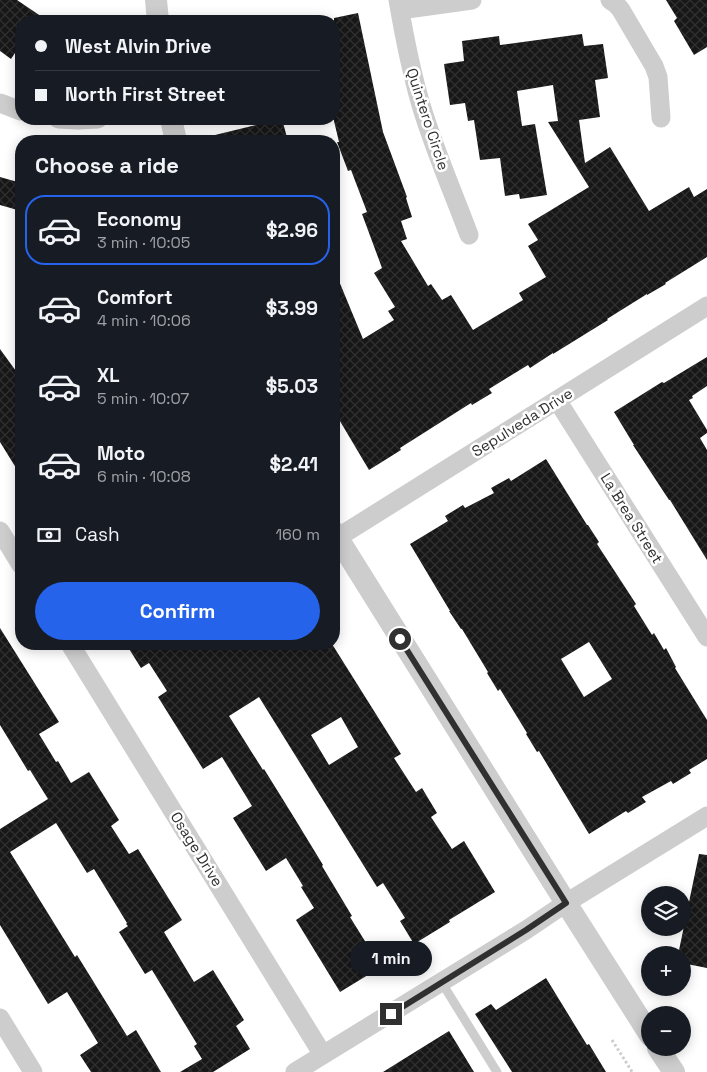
<!DOCTYPE html>
<html lang="en">
<head>
<meta charset="utf-8">
<style>
	:root { --surface:#171b24; --page:#20242c; --text:#f1f3f6; --muted:#9ea1a6; --line:#363941; --accent:#2563eb }
	body { margin:0; font-family:"Space Grotesk",sans-serif; background:var(--page); color:var(--text); height:100vh; display:flex; flex-direction:column; font-size:19px; white-space:nowrap }
	* { box-sizing:border-box; margin:0 }
	p { font-size:16px; color:var(--muted) }
	.icon { flex:none; width:28px; height:28px; fill:none; stroke:currentColor; stroke-width:2; stroke-linecap:round; stroke-linejoin:round }
	.map { position:relative; flex:1; overflow:hidden }
	.drawer { position:absolute; left:15px; top:135px; width:325px; height:515px; display:flex; flex-direction:column; background:var(--surface); border-radius:20px; box-shadow:0 2px 12px #0003 }
	.drawer>* { flex:none }
	.hud { position:absolute; left:15px; top:15px; width:325px; height:110px; border-radius:20px; box-shadow:0 2px 12px #0003; display:grid; align-content:center; height:110px; padding:0 20px; background:var(--surface) }
	.fabs { position:absolute; left:641px; top:886px; display:grid; gap:10px }
	.fabs a { display:grid; place-items:center; width:50px; height:50px; border-radius:50%; background:var(--surface); box-shadow:0 2px 12px #0003; font-size:25px }
	.end { position:absolute; width:22px; height:22px; margin:-11px; border:6px solid #303030; background:#fff; box-shadow:0 0 0 2px #fff }
	.from { border-radius:50% }
	.bubble { position:absolute; height:35px; border-radius:18px; background:var(--surface); box-shadow:0 2px 12px #0003; font-size:16px; font-weight:800; line-height:35px; text-align:center }
	.hud b { display:flex; align-items:center; gap:18px; height:48px; font-size:19px }
	.hud b+b { border-top:1px solid var(--line) }
	.hud i { width:12px; height:12px; background:var(--text) }
	ul { padding:0; list-style:none }
	li { display:flex; align-items:center; gap:15px; height:70px; margin:0 10px 8px; padding:0 10px; border:2px solid transparent; border-radius:20px }
	li div { flex:1 }
	li b { display:block; font-size:19px }
	li em { font-style:normal; font-weight:800 }
	li.on { border-color:var(--accent) }
	li>.icon { width:45px; height:45px; stroke-width:1.5 }
	h2 { padding:0 20px; font-size:22px; line-height:60px }
	.pay { display:flex; align-items:center; gap:12px; height:55px; padding:0 20px; font-size:19px }
	.pay p { margin-inline-start:auto }
	.action { display:flex; gap:10px; margin-top:auto; padding:10px 20px }
	.action a { flex:1; height:58px; border-radius:30px; background:var(--accent); color:#fff; font-size:20px; font-weight:800; line-height:58px; text-align:center }
	.map>svg:first-child { display:block }
</style>
</head>
<body>
<div class="map">
<svg width="707" height="1072" viewBox="0 0 707 1072">
	<defs>
		<pattern id="building-cross-hatch" width="8" height="8" patternUnits="userSpaceOnUse" patternTransform="scale(1.25)"><rect width="8" height="8" fill="#171717"/><path d="M0 0l8 8M0 8l8-8" fill="none" stroke="#303030"/></pattern>
	</defs>
	<rect width="100%" height="100%" fill="#fff"/>
	<!-- building -->
	<path fill="url(#building-cross-hatch)" fill-rule="evenodd" d="M0,0H17L48,21H21V44L11,59L0,51Z
		M666,0H707V47L694,55L674,21L677,18Z
		M358,13L383,132L407,197L406,198L412,217L401,221L407,239L401,241L428,286L431,284L442,300L451,295L473,330L523,300L519,293L546,277L528,246L538,240L528,224L589,187L548,122L558,121L553,85L517,91L522,126L535,124L547,195L520,199L519,194L505,196L500,158L480,160L474,120L468,121L465,103L450,105L444,64L464,61L462,41L499,36L500,45L582,34L584,46L603,44L608,78L595,80L600,117L579,120L585,163L610,147L649,211L689,187L694,197L707,189V257L665,283L666,284L647,295V294L607,319L608,320L553,354V353L530,368L528,365L489,389L492,393L472,405L471,403L400,448L401,450L369,470L334,411V269L363,339L394,320L388,311L395,307L374,273L382,268L362,214L367,212L351,170L348,171L337,142H339L334,121V18Z
		M280,119H282L288,141H216L215,135Z
		M0,177L21,183V211L0,205Z
		M0,349L21,378V476L0,442Z
		M707,357V386L692,396L693,398L689,400L707,430V433L700,438L707,450V560L670,500H669L633,445H634L614,412L662,382L664,383Z
		M546,459L587,525H588L599,542L597,544L636,604L634,606L652,635L654,633L664,650L666,648L676,667L675,668L707,720V759L689,770L691,773L673,784L671,781L642,797L646,802L628,813L626,811L589,834L539,751L537,752L526,734L527,733L500,689L498,691L487,673L488,672L462,629H461L449,611H450L410,544L448,521L445,516L463,505L465,508L494,493L491,488L509,478L511,481ZM589,642L612,679L584,697L561,659Z
		M0,628L59,722L39,734L56,762L58,761L71,783L89,772L119,820L111,826L129,854L138,849L182,920L164,932L194,982L213,970L244,1020L236,1026L250,1049L213,1072H180L202,1059L194,1046L197,1044L152,970L145,974L119,932L128,926L126,924L127,923L94,869L87,873L56,823L10,852L75,957L77,955L127,1036L136,1030L161,1072H91L80,1055L98,1043L67,992L48,1004L0,925V829L48,799L30,770L28,771L0,725Z
		M126,644H332L401,754L394,758L416,792L422,788L437,813L431,817L452,849L464,841L495,892L449,920L450,922L414,944L400,921L405,918L383,883L377,887L259,697L229,716L263,770L264,769L295,819L323,865L322,866L352,916L350,917L381,967L340,992L296,920L314,908L301,887L303,886L286,858L266,871L233,818L252,806L222,757L203,769L158,697L167,691L149,663L141,668ZM341,717L358,747L329,765L311,735Z
		M699,854L707,855V968L682,963V955H678Z
		M546,978L587,1045L589,1044L606,1072H512L475,1014L491,1004L496,1010Z
		M449,1031L474,1072H383L415,1052Z"/>
	<g fill="none" stroke-linecap="round" stroke-linejoin="round">
		<!-- path -->
		<path stroke="#cdcdcd" stroke-width="3" stroke-dasharray="2.5 2.5" stroke-linecap="butt" d="M612,1040L631,1070L632,1072"/>
		<!-- service -->
		<path stroke="#cdcdcd" stroke-width="9" d="M442,983L497,1072"/>
		<!-- minor -->
		<path stroke="#cdcdcd" stroke-width="19" d="M398,0C404,35 411,71 421,105C434,149 453,192 469,235
			M610,0L616,4L621,10L654,66L658,77L661,118
			M400,10L472,0
			M0,103L21,111
			M58,119L78,120L98,119
			M557,400L707,637
			M0,531L21,565
			M337,538L707,306
			M70,644L323,1055
			M0,1018L33,1072
			M295,1072L526,930L566,903L707,816"/>
		<!-- tertiary -->
		<path stroke="#cdcdcd" stroke-width="22" d="M156,0L158,21
			M171,119L176,141
			M334,532L566,903L650,1035
			M658,1048L674,1072"/>
	</g>
	<g fill="none" stroke-linecap="round" stroke-linejoin="round">
		<!-- route -->
		<path stroke="#303030" stroke-width="6" d="M391,1014L526,930L566,903L400,639"/>
	</g>
	<g text-anchor="middle" dominant-baseline="central" stroke-width="5" stroke-linejoin="round" paint-order="stroke">
		<!-- street labels -->
		<g font-size="15" fill="#303030" stroke="#fff">
			<text transform="translate(428 119) rotate(72)">Quintero Circle</text>
			<text transform="translate(522 422) rotate(-32)">Sepulveda Drive</text>
			<text transform="translate(632 518) rotate(58)">La Brea Street</text>
			<text transform="translate(197 849) rotate(58)">Osage Drive</text>
		</g>
	</g>
</svg>
<div class="fabs">
<a><svg class="icon" aria-label="layers" viewBox="0 0 24 24"><path d="M12 4l9 5-9 5-9-5zM3 14l9 5 9-5"/></svg></a>
<a>+</a>
<a>−</a>
</div>
<i class="end from" style="left:400px;top:639px"></i>
<i class="end" style="left:391px;top:1014px"></i>
<div class="bubble" style="left:350px;top:941px;width:82px">1 min</div>
<div class="hud">
<b><i class="from"></i>West Alvin Drive</b>
<b><i></i>North First Street</b>
</div>
<section class="drawer">
<h2>Choose a ride</h2>
<ul>
<li class="on"><svg class="icon" aria-label="car" viewBox="0 0 24 24"><path d="M5 17H2v-5l4-1 3-4h7l3 4 3 1v5h-3M9 17h6M6 11h13"/><circle cx="7" cy="17" r="2"/><circle cx="17" cy="17" r="2"/></svg><div><b>Economy</b><p>3 min · 10:05</p></div><em>$2.96</em></li>
<li><svg class="icon" aria-label="car" viewBox="0 0 24 24"><path d="M5 17H2v-5l4-1 3-4h7l3 4 3 1v5h-3M9 17h6M6 11h13"/><circle cx="7" cy="17" r="2"/><circle cx="17" cy="17" r="2"/></svg><div><b>Comfort</b><p>4 min · 10:06</p></div><em>$3.99</em></li>
<li><svg class="icon" aria-label="car" viewBox="0 0 24 24"><path d="M5 17H2v-5l4-1 3-4h7l3 4 3 1v5h-3M9 17h6M6 11h13"/><circle cx="7" cy="17" r="2"/><circle cx="17" cy="17" r="2"/></svg><div><b>XL</b><p>5 min · 10:07</p></div><em>$5.03</em></li>
<li><svg class="icon" aria-label="car" viewBox="0 0 24 24"><path d="M5 17H2v-5l4-1 3-4h7l3 4 3 1v5h-3M9 17h6M6 11h13"/><circle cx="7" cy="17" r="2"/><circle cx="17" cy="17" r="2"/></svg><div><b>Moto</b><p>6 min · 10:08</p></div><em>$2.41</em></li>
</ul>
<div class="pay"><svg class="icon" aria-label="cash" viewBox="0 0 24 24"><path d="M3 7h18v10H3z"/><circle cx="12" cy="12" r="2"/></svg>Cash<p>160 m</p></div>
<div class="action"><a>Confirm</a></div>
</section>
</div>
</body>
</html>
